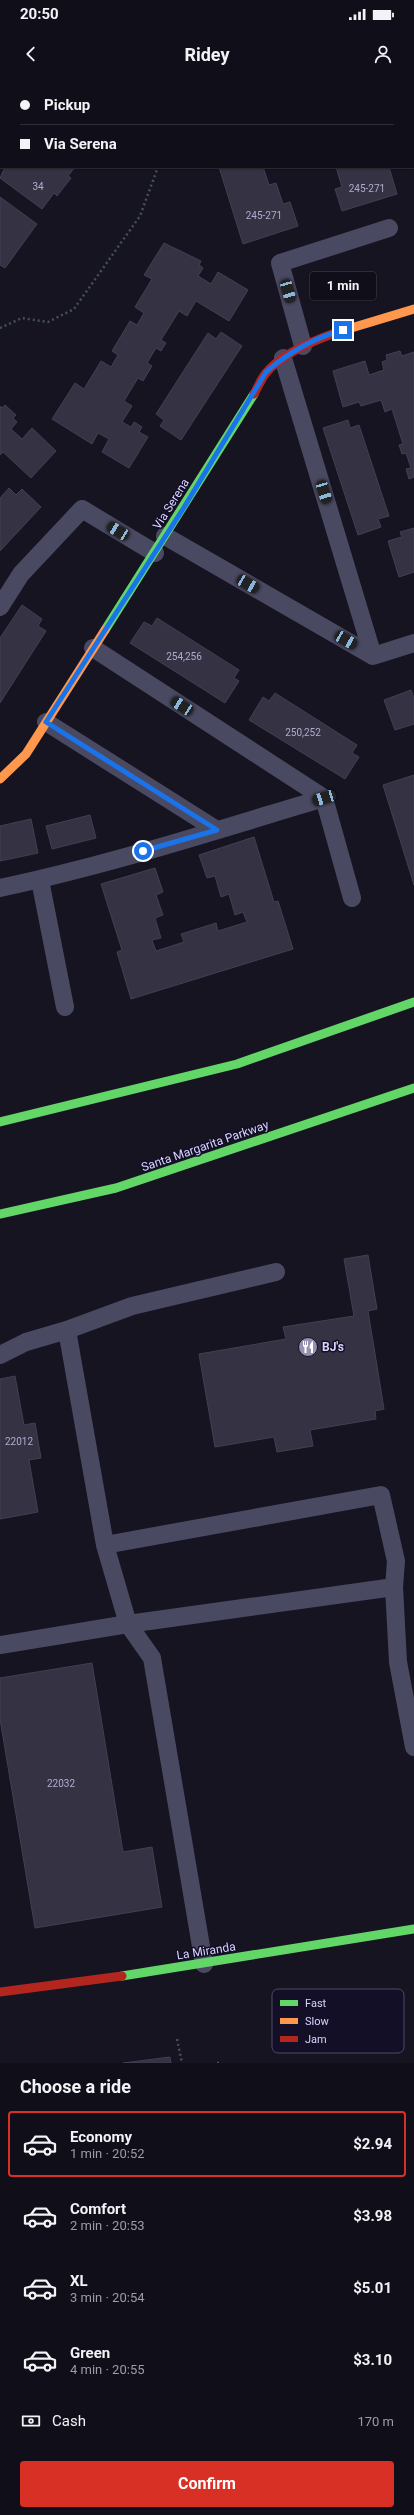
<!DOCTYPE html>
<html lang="en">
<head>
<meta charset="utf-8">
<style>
	:root { --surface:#100f19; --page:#191822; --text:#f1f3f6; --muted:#9c9ca2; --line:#302f38; --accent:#d93025 }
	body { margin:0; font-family:Roboto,sans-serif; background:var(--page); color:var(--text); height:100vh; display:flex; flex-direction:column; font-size:15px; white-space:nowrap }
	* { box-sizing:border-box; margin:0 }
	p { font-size:13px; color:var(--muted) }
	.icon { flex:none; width:22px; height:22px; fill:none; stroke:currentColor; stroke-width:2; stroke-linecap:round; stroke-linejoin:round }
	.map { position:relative; height:1983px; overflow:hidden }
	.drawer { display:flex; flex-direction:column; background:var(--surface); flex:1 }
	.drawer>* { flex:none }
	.hud { position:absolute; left:0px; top:0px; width:414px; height:88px; box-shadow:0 1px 3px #0004,0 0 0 1px var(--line); display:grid; align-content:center; height:88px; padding:0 20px; background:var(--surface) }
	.end { position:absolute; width:18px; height:18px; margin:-9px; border:5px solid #1a73e8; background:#fff; box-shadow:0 0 0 2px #fff }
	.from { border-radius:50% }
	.bubble { position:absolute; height:28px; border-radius:4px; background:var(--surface); box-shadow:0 1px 3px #0004,0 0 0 1px var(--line); font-size:13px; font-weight:700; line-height:28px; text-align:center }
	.car { position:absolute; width:12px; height:24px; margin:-12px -6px; border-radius:5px; box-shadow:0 0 3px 1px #0007; background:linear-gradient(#222 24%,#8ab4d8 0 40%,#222 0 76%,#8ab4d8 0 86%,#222 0) }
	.hud b { display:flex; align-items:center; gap:14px; height:38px; font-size:15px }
	.hud b+b { border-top:1px solid var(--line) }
	.hud i { width:10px; height:10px; background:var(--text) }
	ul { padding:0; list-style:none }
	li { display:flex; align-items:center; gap:12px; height:66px; margin:0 8px 6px; padding:0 12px; border:2px solid transparent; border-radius:4px }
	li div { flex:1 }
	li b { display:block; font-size:15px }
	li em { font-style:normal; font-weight:700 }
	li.on { border-color:var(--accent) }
	li>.icon { width:36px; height:36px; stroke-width:1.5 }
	h2 { padding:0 20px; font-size:18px; line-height:48px }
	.pay { display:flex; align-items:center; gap:10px; height:44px; padding:0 20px; font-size:15px }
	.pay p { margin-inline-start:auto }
	.primary-button { display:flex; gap:8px; margin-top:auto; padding:8px 20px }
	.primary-button a { flex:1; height:46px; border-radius:4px; background:var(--accent); color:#fff; font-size:16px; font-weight:700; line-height:46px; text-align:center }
	.status { display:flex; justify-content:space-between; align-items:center; height:28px; padding:0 20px; background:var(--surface); direction:ltr }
	.status svg { height:11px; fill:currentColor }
	header { display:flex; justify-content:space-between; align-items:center; height:52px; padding:0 20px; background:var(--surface); font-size:18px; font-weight:700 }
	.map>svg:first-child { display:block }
</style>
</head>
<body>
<div class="status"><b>20:50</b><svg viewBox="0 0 49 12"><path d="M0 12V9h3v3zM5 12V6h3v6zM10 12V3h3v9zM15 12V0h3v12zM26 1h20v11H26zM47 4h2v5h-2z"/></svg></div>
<header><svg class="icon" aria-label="back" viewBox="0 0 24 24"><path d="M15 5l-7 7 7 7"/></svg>Ridey<svg class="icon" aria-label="person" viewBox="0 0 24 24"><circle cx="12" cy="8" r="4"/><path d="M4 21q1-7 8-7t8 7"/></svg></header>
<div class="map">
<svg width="414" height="1983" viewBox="0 0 414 1983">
	<rect width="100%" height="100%" fill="#161421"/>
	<!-- building -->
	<path fill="#343243" stroke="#433f54" d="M123,0H168L167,1Z
		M5,87H75L68,96L71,98L57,116L54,113L42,129L0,98Z
		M219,87H263L269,105L276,103L283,124L290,122L298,146L243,164Z
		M336,87H389L397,114L342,131L335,109L342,107Z
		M0,117L37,144L5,188L0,185Z
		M164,163L201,181L199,185L203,188L198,196L211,204L218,192L248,210L229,241L196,221L187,236L179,231L161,260L166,263L161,271L156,268L147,283L152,286L143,301L138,298L124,321L132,326L122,342L131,347L134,342L142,347L139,352L148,357L129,388L102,372L109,359L98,353L92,364L52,339L75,303L84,309L101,281L111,287L118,275L112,271L130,241L137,245L144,233L135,227L152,199L144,195Z
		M221,252L242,266L181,360L160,346L164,340L156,334L208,253L216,259Z
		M400,271L402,276L414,272V397L409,399L406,389L411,388L406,373L402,374L399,365L403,364L392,329L385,332L381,320L361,326L359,322L343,327L333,291L365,281L369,295L384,290L382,282L387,280L386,275Z
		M5,325L16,335L13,338L17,342L11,349L22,359L32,348L56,371L31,398L3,372L0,375V326L2,328Z
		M348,340L350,348L359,345L389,436L378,439L381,447L358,455L323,348Z
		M9,408L16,415L22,409L41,427L0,471V418Z
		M414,448V492L399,497L388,461L402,457L400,452Z
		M22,525L42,539L38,546L46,551L0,623V558Z
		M157,538L239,590L234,598L239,601L225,623L130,563L144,542L152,546Z
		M411,610L414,618V644L395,650L384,620Z
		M275,613L357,665L352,673L359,677L345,699L249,640L263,617L269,621Z
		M414,695V805L383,705Z
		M90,735L96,758L52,769L46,746Z
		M31,739L38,773L0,781V746Z
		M254,757L274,822L278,821L293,869L131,919L117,872L122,870L101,804L155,788L163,812L156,815L163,835L155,838L161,858L152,860L156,871L184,862L181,854L216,843L218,851L247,842L243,832L235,835L229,814L221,817L215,796L207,798L199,775Z
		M368,1175L377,1229L368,1231L384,1329L375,1331L376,1339L310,1350L313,1366L277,1372L274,1357L215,1367L199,1274L286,1259L283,1247L354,1236L344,1179Z
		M15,1296L24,1345L35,1343L41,1378L29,1380L38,1432L0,1439V1299Z
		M92,1583L123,1772L152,1767L162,1827L35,1848L0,1639V1598Z
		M170,1977L171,1983H123Z"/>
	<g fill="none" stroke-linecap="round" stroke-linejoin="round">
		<!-- path -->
		<path stroke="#44505f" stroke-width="2.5" stroke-dasharray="2 3" stroke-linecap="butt" d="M262,1L265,0
			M0,248L22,238L48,242L74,229L140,136L158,87
			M177,1959L182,1983
			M217,1983H221"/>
		<!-- lane -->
		<path stroke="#4a4962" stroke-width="18" d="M303,266L280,183L389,148
			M283,278L373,576
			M165,456L373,576L414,563
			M0,527L21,494L82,429L155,473
			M93,568L324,718L352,818
			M46,642L217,750
			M40,800L65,927
			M0,808C109,785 217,750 324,718
			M0,1275L26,1262L67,1250
			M105,1465L381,1415L396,1481L394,1507L398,1582L414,1667
			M0,1565L128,1544L394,1507
			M204,1884L152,1578L128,1544L105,1465L67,1250L132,1226L276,1192"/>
		<!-- street -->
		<path stroke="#4a4962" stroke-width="22" d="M15,1L16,0
			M0,21L1,19"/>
		<!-- fast -->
		<path stroke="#63d668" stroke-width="9" d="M105,550L254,314
			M0,1042L237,984L414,922
			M0,1134L116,1108L414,1008
			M122,1896L414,1849"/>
		<!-- slow -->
		<path stroke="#ff974d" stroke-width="9" d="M338,252L414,229
			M0,699L26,674L105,550"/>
		<!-- jam -->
		<path stroke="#b3261e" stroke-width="9" d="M254,314C258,307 261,299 266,293C282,273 315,260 338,252
			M0,1912L122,1896"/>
	</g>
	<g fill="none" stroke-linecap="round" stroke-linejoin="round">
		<!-- route -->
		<path stroke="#1a73e8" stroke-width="5" d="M143,771L217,750L46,642L183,429L266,292C289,272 314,258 343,250"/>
	</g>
	<!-- icons -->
	<defs>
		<g id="restaurant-disc" transform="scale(1)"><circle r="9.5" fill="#9591b1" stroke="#130f26"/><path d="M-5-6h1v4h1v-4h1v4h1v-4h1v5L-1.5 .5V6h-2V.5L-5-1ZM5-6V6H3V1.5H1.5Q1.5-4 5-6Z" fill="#fff"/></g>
	</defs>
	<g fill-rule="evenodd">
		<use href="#restaurant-disc" x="308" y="1267"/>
	</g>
	<g text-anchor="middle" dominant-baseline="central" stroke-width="3" stroke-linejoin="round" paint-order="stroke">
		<!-- number labels -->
		<g font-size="10" fill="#b0acd0">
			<text x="38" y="106">34</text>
			<text x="367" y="108">245-271</text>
			<text x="264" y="135">245-271</text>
			<text x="184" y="576">254,256</text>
			<text x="303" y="652">250,252</text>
			<text x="19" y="1361">22012</text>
			<text x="61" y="1703">22032</text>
		</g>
		<!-- street labels -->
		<g font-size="12" fill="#d9d4ff" stroke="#130f26">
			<text transform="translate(171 424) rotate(-58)">Via Serena</text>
			<text transform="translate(205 1066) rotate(-19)">Santa Margarita Parkway</text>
			<text transform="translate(206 1871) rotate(-9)">La Miranda</text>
		</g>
		<!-- poi labels -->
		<g font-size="12" font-weight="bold" fill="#d9d4ff" stroke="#130f26" text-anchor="start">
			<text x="322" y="1267">BJ's</text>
		</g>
	</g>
	<!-- legend -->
	<rect x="272" y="1909" width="132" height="64" rx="6" fill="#130f26" stroke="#4e4a67" stroke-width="1"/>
	<rect x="280" y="1920" width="18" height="6" fill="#63d668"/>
	<rect x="280" y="1938" width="18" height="6" fill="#ff974d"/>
	<rect x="280" y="1956" width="18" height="6" fill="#b3261e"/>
	<g font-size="11" fill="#d9d4ff">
		<text x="305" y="1927">Fast</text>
		<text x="305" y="1945">Slow</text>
		<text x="305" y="1963">Jam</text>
	</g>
</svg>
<i class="end from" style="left:143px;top:771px"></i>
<i class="end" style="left:343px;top:250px"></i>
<div class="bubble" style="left:310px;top:192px;width:66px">1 min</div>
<i class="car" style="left:288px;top:211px;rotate:164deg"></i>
<i class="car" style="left:324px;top:412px;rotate:163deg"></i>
<i class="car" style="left:118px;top:451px;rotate:301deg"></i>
<i class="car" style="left:248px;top:504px;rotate:120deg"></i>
<i class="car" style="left:346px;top:560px;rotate:120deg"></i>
<i class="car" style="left:182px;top:626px;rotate:303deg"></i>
<i class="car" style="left:324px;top:718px;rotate:253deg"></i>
<div class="hud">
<b><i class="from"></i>Pickup</b>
<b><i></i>Via Serena</b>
</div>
</div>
<section class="drawer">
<h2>Choose a ride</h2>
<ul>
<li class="on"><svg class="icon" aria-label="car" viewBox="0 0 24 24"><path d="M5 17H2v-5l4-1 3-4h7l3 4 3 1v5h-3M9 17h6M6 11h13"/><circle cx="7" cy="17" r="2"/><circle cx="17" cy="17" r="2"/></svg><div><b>Economy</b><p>1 min · 20:52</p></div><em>$2.94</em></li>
<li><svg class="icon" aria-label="car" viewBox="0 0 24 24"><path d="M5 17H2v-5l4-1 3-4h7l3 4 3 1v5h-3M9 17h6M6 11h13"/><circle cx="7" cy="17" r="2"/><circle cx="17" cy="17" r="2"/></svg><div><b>Comfort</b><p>2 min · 20:53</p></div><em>$3.98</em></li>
<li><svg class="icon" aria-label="car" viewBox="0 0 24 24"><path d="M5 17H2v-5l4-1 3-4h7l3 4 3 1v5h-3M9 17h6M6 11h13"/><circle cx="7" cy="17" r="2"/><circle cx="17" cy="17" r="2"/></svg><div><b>XL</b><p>3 min · 20:54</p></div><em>$5.01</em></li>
<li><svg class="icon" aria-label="car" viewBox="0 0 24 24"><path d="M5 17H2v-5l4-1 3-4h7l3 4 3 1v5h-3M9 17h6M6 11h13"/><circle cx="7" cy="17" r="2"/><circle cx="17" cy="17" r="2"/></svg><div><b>Green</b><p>4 min · 20:55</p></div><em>$3.10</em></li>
</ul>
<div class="pay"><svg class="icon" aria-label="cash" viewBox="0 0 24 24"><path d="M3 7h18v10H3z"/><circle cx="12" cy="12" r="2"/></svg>Cash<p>170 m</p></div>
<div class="primary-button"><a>Confirm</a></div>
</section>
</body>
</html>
